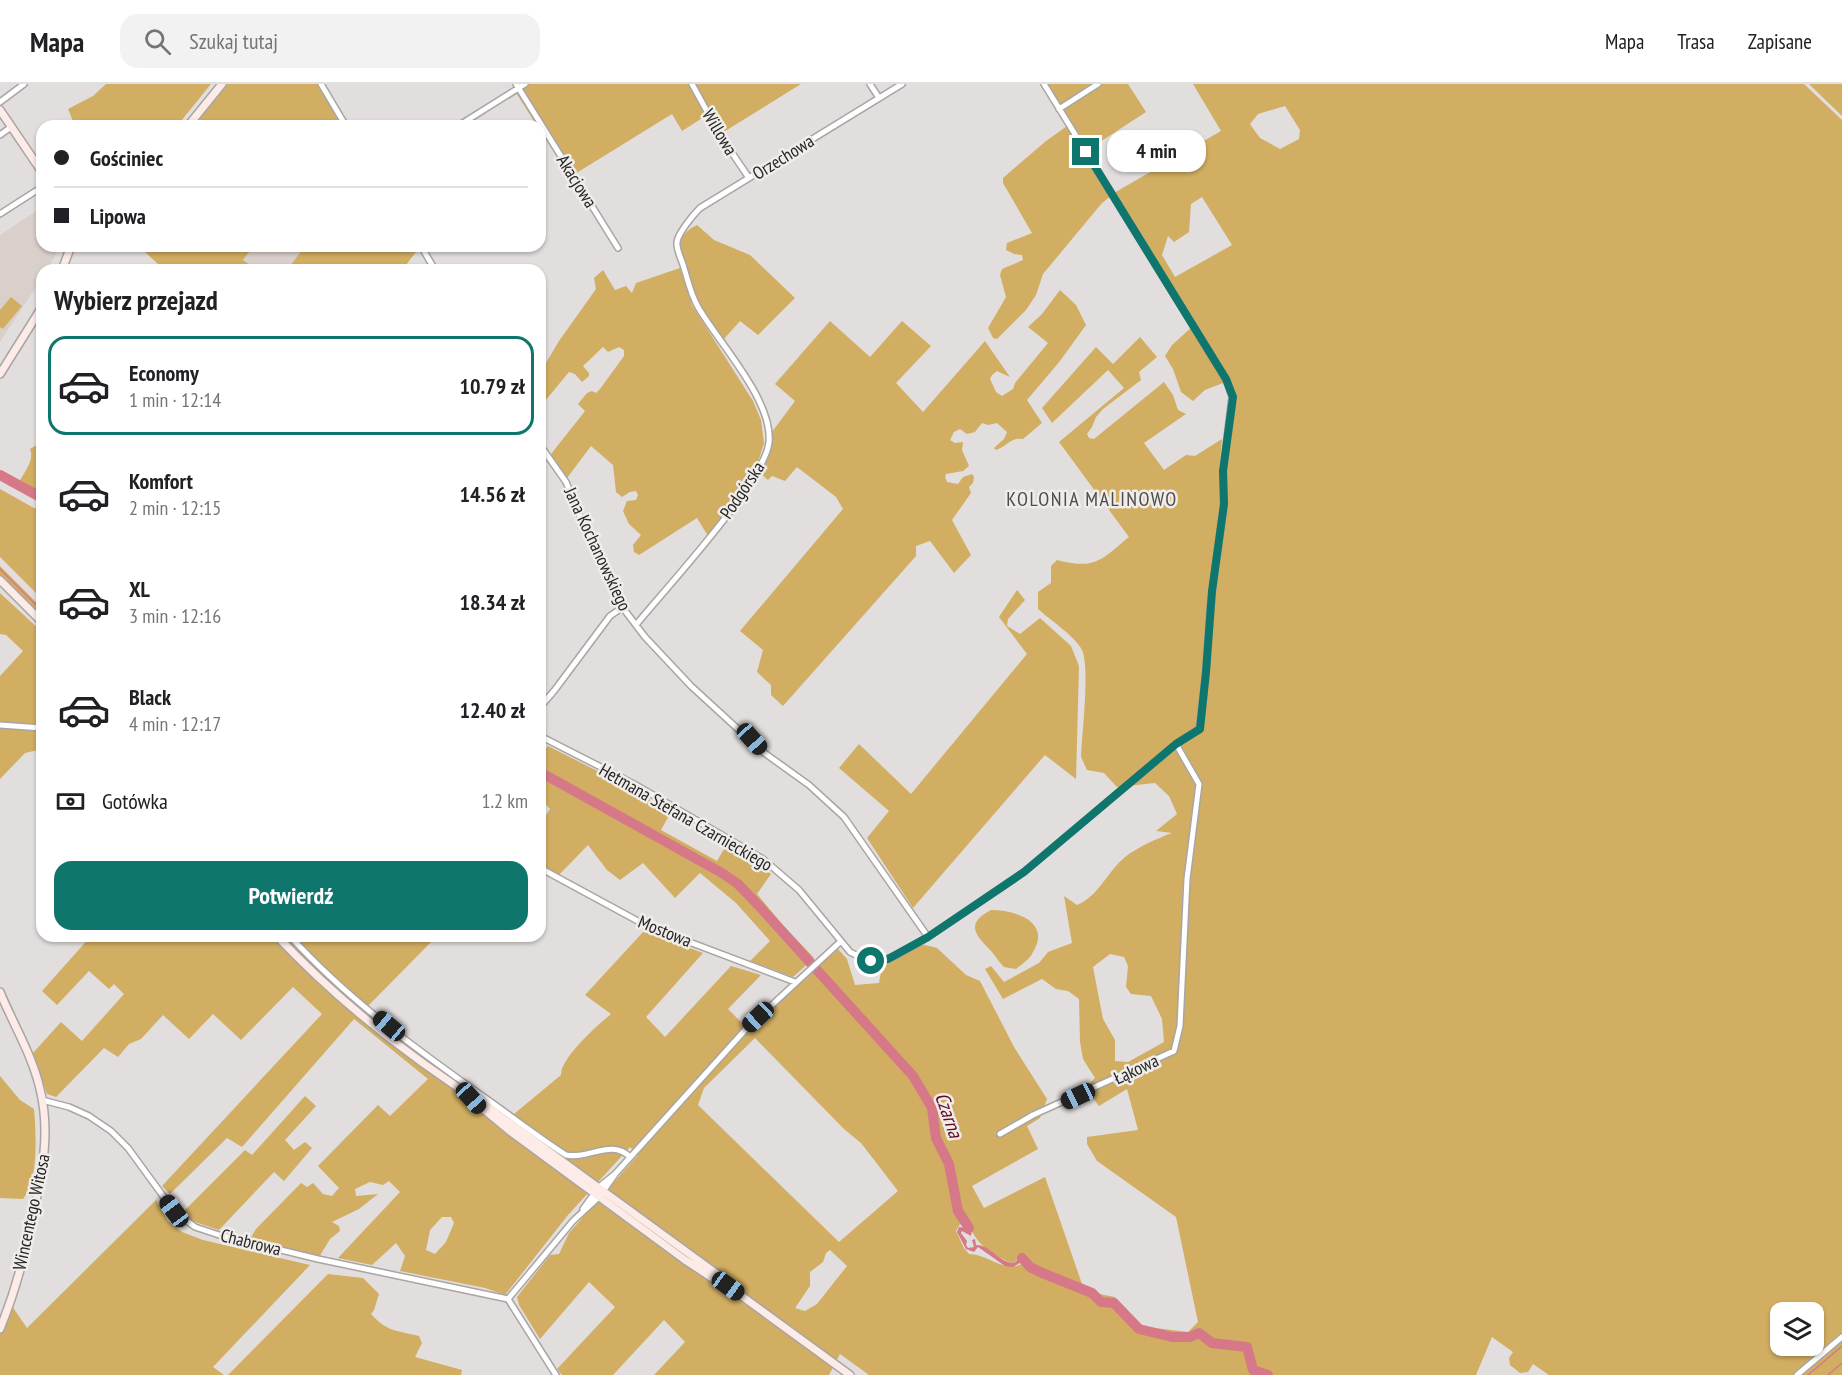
<!DOCTYPE html>
<html lang="pl">
<head>
<meta charset="utf-8">
<style>
	:root { --surface:#fff; --page:#f2f2f2; --text:#202124; --muted:#757577; --line:#e0e0e0; --accent:#0f766e }
	body { margin:0; font-family:"PT Sans Narrow",sans-serif; background:var(--page); color:var(--text); height:100vh; display:flex; flex-direction:column; font-size:22px; white-space:nowrap }
	* { box-sizing:border-box; margin:0 }
	p { font-size:20px; color:var(--muted) }
	.icon { flex:none; width:33px; height:33px; fill:none; stroke:currentColor; stroke-width:2; stroke-linecap:round; stroke-linejoin:round }
	.map { position:relative; flex:1; overflow:hidden }
	.details { position:absolute; left:36px; top:180px; width:510px; height:678px; display:flex; flex-direction:column; background:var(--surface); border-radius:18px; box-shadow:0 2px 4px #0004 }
	.details>* { flex:none }
	.hud { position:absolute; left:36px; top:36px; width:510px; height:132px; border-radius:18px; box-shadow:0 2px 4px #0004; display:grid; align-content:center; height:132px; padding:0 18px; background:var(--surface) }
	.tools { position:absolute; left:1770px; top:1218px; display:grid; gap:12px }
	.tools a { display:grid; place-items:center; width:54px; height:54px; border-radius:12px; background:var(--surface); box-shadow:0 2px 4px #0004; font-size:30px }
	.end { position:absolute; width:27px; height:27px; margin:-14px; border:8px solid #0f766e; background:#fff; box-shadow:0 0 0 3px #fff }
	.from { border-radius:50% }
	.bubble { position:absolute; height:42px; border-radius:18px; background:var(--surface); box-shadow:0 2px 4px #0004; font-size:20px; font-weight:700; line-height:42px; text-align:center }
	.car { position:absolute; width:18px; height:36px; margin:-18px -9px; border-radius:8px; box-shadow:0 0 4px 2px #0007; background:linear-gradient(#222 24%,#8ab4d8 0 40%,#222 0 76%,#8ab4d8 0 86%,#222 0) }
	.hud b { display:flex; align-items:center; gap:21px; height:57px; font-size:22px }
	.hud b+b { border-top:2px solid var(--line) }
	.hud i { width:15px; height:15px; background:var(--text) }
	ul { padding:0; list-style:none }
	li { display:flex; align-items:center; gap:18px; height:99px; margin:0 12px 9px; padding:0 6px; border:3px solid transparent; border-radius:18px }
	li div { flex:1 }
	li b { display:block; font-size:22px }
	li em { font-style:normal; font-weight:700 }
	li.on { border-color:var(--accent) }
	li>.icon { width:54px; height:54px; stroke-width:1.5 }
	h2 { padding:0 18px; font-size:27px; line-height:72px }
	.pay { display:flex; align-items:center; gap:15px; height:66px; padding:0 18px; font-size:22px }
	.pay p { margin-inline-start:auto }
	.primary-button { display:flex; gap:12px; margin-top:auto; padding:12px 18px }
	.primary-button a { flex:1; height:69px; border-radius:18px; background:var(--accent); color:#fff; font-size:24px; font-weight:700; line-height:69px; text-align:center }
	header { display:flex; align-items:center; gap:36px; box-sizing:border-box; height:84px; padding:0 30px; background:var(--surface); border-bottom:2px solid var(--line) }
	header strong { font-size:28px }
	nav { display:flex; gap:33px; margin-inline-start:auto; font-size:21px }
	.search { width:420px; height:54px; background:var(--page); display:flex; align-items:center; gap:15px; box-sizing:border-box; padding:0 21px; border-radius:18px; color:var(--muted); font-size:22px }
	.map>svg:first-child { display:block }
</style>
</head>
<body>
<header>
<strong>Mapa</strong>
<div class="search"><svg class="icon" aria-label="search" viewBox="0 0 24 24"><circle cx="10" cy="10" r="6"/><path d="M15 15l6 6"/></svg>Szukaj tutaj</div>
<nav><a>Mapa</a><a>Trasa</a><a>Zapisane</a></nav>
</header>
<div class="map">
<svg width="1842" height="1291" viewBox="0 0 1842 1291">
	<rect width="100%" height="100%" fill="#e2dedd"/>
	<!-- built -->
	<path fill="#dad0cb" d="M42,123V162H57L56,170L47,186H42V194L0,258V151Z
		M254,162H305L287,186H257L243,176Z"/>
	<!-- green -->
	<path fill="#d1ae62" fill-rule="evenodd" d="M106,0H211L177,42H75L68,25L93,12Z
		M223,0H321L346,42H189Z
		M526,0H801L722,49L710,29L682,47L672,30L570,93L540,46V42H537L515,7Z
		M1046,0H1128L1146,28L1089,65Z
		M1193,0H1804L1842,36V1291H1549L1533,1280L1528,1288L1520,1289L1510,1281L1509,1274L1513,1268L1492,1253L1476,1291H869L840,1270L829,1291H654L685,1258L664,1236L613,1291H562L557,1285L615,1223L589,1198L540,1255L519,1221L517,1213L550,1171L559,1170L569,1149L638,1071L630,1063L568,1131L505,1211L485,1204L400,1187L405,1172L396,1159L372,1181L338,1174L400,1108L389,1097L383,1101L370,1098L355,1105L356,1112L378,1110L359,1125L332,1138L339,1142L340,1147L330,1155L318,1175L248,1158L256,1145L301,1099L307,1103L313,1099L323,1110L332,1112L339,1104L318,1082L378,1021L390,1032L428,995L354,935L242,1063L227,1054L170,1110L162,1102L322,930L293,903L241,956L213,930L189,955L163,931L141,955L129,960L118,973L104,964L56,1013L47,1010L33,969L61,938L82,957L124,910L114,900L109,905L89,887L57,921L42,907L91,852H273L357,931L515,1053L466,1006L360,925L314,885L281,852H344L345,854L347,852H437L368,922L441,980L514,1030L561,991C561,973 597,942 611,930L585,911L644,847L703,869L646,933L665,953L731,882L761,891L728,925L744,941L732,956L736,960L762,931L838,865L847,875L855,901L879,899L882,882L917,859L937,864L966,891L980,897L1014,963L1047,1015L1040,1034L1027,1042L1038,1065L972,1102L984,1124L1045,1093L1082,1200L1099,1210L1115,1213L1139,1242L1188,1248L1198,1238L1176,1133L1097,1077L1087,1060V1053L1138,1046L1127,1005L1099,1022L1085,1004L1095,994L1083,975L1080,958L1079,915L1068,907L1056,905L1042,895L1003,915L985,885L991,882L1004,898L1039,879L1048,868L1072,859L1064,812L1077,821C1099,812 1107,788 1125,773C1138,763 1156,755 1172,749L1156,747L1177,730L1169,712L1155,699L1117,703L1104,689L1087,686L1081,673C1082,650 1090,583 1082,566C1075,552 1050,536 1038,525V508L1051,499V482L1057,476C1096,486 1101,476 1129,453L1059,358L1124,304L1108,286L1052,339L1042,324L1096,263L1113,280L1140,253L1157,273L1139,288L1141,296L1103,325L1096,333L1092,343L1087,350L1089,354L1094,355L1164,298L1173,311L1178,326L1186,330L1144,359L1164,386L1186,371L1195,372L1222,355L1219,388L1223,386L1232,313L1228,297L1205,306L1193,317L1181,308L1173,285L1165,272L1172,261L1193,242L1114,109L1221,47ZM1285,22L1300,46L1299,55L1280,65L1260,54L1250,40L1258,30ZM1202,113L1232,161L1175,193L1162,171L1168,152L1174,158L1189,148L1191,120ZM1110,870L1124,873L1128,882L1126,903L1131,910L1151,912L1162,935L1164,958L1128,978L1115,977V956L1103,935L1093,883ZM755,954L844,1045L861,1059L898,1107L839,1158L698,1021L704,1004ZM442,1133H451L454,1139L446,1158L435,1170L426,1166L430,1146ZM960,1140C974,1146 972,1150 981,1160C986,1166 1007,1179 1014,1179L1019,1173L1028,1176L1030,1183L1027,1186L1024,1179C1004,1190 989,1170 969,1170L964,1164L956,1147ZM830,1166L847,1182L817,1220L805,1227L795,1224L810,1202V1188L823,1178L826,1169ZM1780,1228H1814V1262H1780Z
		M1809,0H1842V32Z
		M1067,42L1111,112L1102,119L1043,190L1036,211L1026,226L997,255L993,254L988,244L1006,213L1000,191L1002,185L1023,176L1022,171L1014,170L1006,166L1007,159L1032,149L1003,99V94L1046,57Z
		M697,141L714,156L750,171L795,214L758,251L740,237L724,255L696,220L677,164C679,153 688,145 697,141Z
		M151,162H254L243,176L257,186H168L158,180L145,168Z
		M305,162H419L420,163L402,186H287Z
		M680,184L692,221L753,317L761,336L764,359L755,388L708,452L697,434L639,471L634,468L633,461L641,451L629,440L623,427L627,417L636,416L638,411L636,407L630,408L622,413L616,408L613,381L591,362L567,394L551,370L585,327L578,320L587,309L592,307L596,309L600,305L624,272V266L619,263L608,268L603,263L583,282L589,289V292L582,298L575,290L569,288L540,323V289L559,257L596,205L594,194L603,186L615,206L626,202L632,209L636,199Z
		M1060,206L1076,221L1086,241L1060,277L1027,316L1042,339L1023,355C1011,353 1007,362 996,366L994,364L1004,355L1007,348L997,339L988,341L982,339L975,348L967,350L960,345L954,348L950,356L955,359L963,358L962,366L969,382L963,387L946,390L945,393L947,398L958,400L963,393L972,390L974,393L973,399L969,403L971,409L952,436L971,471L954,489L930,457L916,462V472L783,622L771,611V601L757,588L763,566L740,547L843,425L836,413L797,383L785,397L772,392L768,396L759,388L768,373L769,352L795,317L775,300L830,237L870,273L902,237L931,262L896,299L923,328L985,257L1010,293L997,287L992,291L990,295L996,308L1002,312L1013,305L1015,299L1048,259L1028,243L1042,230Z
		M11,213L22,222L3,245L0,243V226Z
		M38,360L42,362V380L39,387L42,399L41,405L36,409L19,399C23,389 35,377 30,365Z
		M0,405L34,424L42,425V515L0,473Z
		M0,482L42,524V531L0,491Z
		M1017,506L1025,516L1008,535L1007,542L1020,550L1040,534L1071,562L1079,582L1076,695L1045,671L913,824L867,754L889,727L839,684L859,660L911,710L1027,570L999,533Z
		M0,509L42,548V665L25,669L0,695V592L23,567L6,551L0,550Z
		M548,662L627,702L671,728L661,746L717,777L727,760L771,790L757,810L782,840L814,874L793,893L750,877L770,857L736,819L700,789L675,814L643,779L620,796L607,786L588,761L558,792L540,779V741L550,725L540,714V690L656,754L658,751L540,686V671Z
		M991,826C1014,826 1052,837 1033,868C1030,875 1022,880 1016,885L1004,883C999,878 996,873 992,868C976,852 964,840 991,826Z
		M0,992L20,1016L34,1025C36,1048 39,1097 23,1115L0,1114Z
		M305,1012L316,1022L285,1056L294,1066L305,1058L312,1064L284,1097L274,1088L219,1146L192,1137L183,1128L245,1066L252,1071Z
		M156,1116L168,1137L182,1148L203,1156L310,1181L213,1283L224,1291H0V1245L12,1222L27,1244Z
		M328,1190L363,1194L379,1210L374,1226L371,1230C386,1247 397,1247 419,1252L422,1259L415,1273L462,1286L461,1291H228Z"/>
	<!-- water -->
	<path fill="#d77888" d="M963,1133L972,1144L971,1152L962,1147L961,1149L967,1157L966,1161L968,1164L974,1163L972,1156L975,1155L976,1161C991,1161 999,1179 1014,1179L1022,1172L1028,1176L1030,1183L1023,1177L1013,1183L1005,1182L978,1163L974,1168L966,1165L957,1148L959,1143L966,1144Z"/>
	<g fill="none" stroke-linecap="round" stroke-linejoin="round">
		<!-- stream -->
		<path stroke="#d77888" stroke-width="1.5" d="M0,485L42,527
			M1808,1291L1842,1262
			M1828,1291L1842,1279"/>
		<!-- river -->
		<path stroke="#d77888" stroke-width="10" d="M0,391L42,414
			M540,688L722,789L738,800L760,823L913,992L932,1024L936,1054L949,1080L958,1127L969,1144
			M1022,1174L1030,1183L1040,1188L1092,1209L1101,1218L1114,1219L1139,1245L1172,1253H1190L1199,1249L1212,1259L1247,1263L1253,1286L1268,1291"/>
		<!-- street casing -->
		<g stroke="#a8a5a4" stroke-width="8">
			<path id="street" d="M321,0L346,42
				M516,0L618,164
				M692,0L720,51L749,94
				M870,0L879,14
				M0,18L24,0
				M1059,25L1098,0
				M458,42L525,0
				M0,51L11,43
				M0,130L42,103
				M421,162L435,186
				M540,361L566,398L597,474L626,528L645,553L691,602L763,668L809,701L844,733L928,853
				M636,541C665,505 765,398 769,358C773,316 718,258 698,223C691,211 688,197 684,184C682,176 676,166 677,158C678,149 694,130 700,124L902,0
				M540,623L554,607L610,532L623,523
				M0,641L42,644
				M540,652L634,700L763,775L799,806L850,868L866,876L880,877L895,872L928,853L1024,788L1176,660L1199,645L1206,588L1210,524L1224,420L1223,387L1232,313L1226,295L1044,0
				M540,784L647,842L795,898
				M290,852C346,914 416,965 484,1013C511,1032 538,1053 566,1071C588,1076 612,1054 630,1073
				M42,1016L69,1023L89,1032L111,1047L128,1064L174,1127L195,1143L219,1151L318,1175L508,1215
				M1000,1050L1033,1031L1174,967L1180,942L1187,795L1199,700L1176,660
				M583,1125L599,1103L615,1090
				M508,1215L573,1137L599,1113L616,1089L746,945L840,858
				M508,1215L556,1291
				M1797,1291L1842,1253"/>
		</g>
		<!-- secondary casing -->
		<g stroke="#a8a5a4" stroke-width="10">
			<path id="secondary" d="M0,26L42,88
				M188,42L222,0
				M62,186L71,162
				M0,290L42,223
				M0,496L42,538
				M277,852C339,918 412,975 488,1023L717,1190L728,1202L850,1291
				M0,908C13,940 32,970 40,1005C52,1053 40,1097 30,1144C23,1179 13,1213 0,1245
				M475,1018L511,1048L685,1176L717,1197L725,1200"/>
		</g>
		<!-- street -->
		<use href="#street" stroke="#fff" stroke-width="5"/>
		<!-- secondary -->
		<use href="#secondary" stroke="#fdebe8" stroke-width="7"/>
	</g>
	<g fill="none" stroke-linecap="round" stroke-linejoin="round">
		<!-- route -->
		<path stroke="#0f766e" stroke-width="8" d="M871,877L888,875L928,853L1024,788L1176,660L1200,645L1206,588L1212,507L1224,420L1223,387L1233,313L1226,295L1086,68"/>
	</g>
	<g text-anchor="middle" dominant-baseline="central" stroke-width="5" stroke-linejoin="round" paint-order="stroke">
		<!-- street labels -->
		<g font-size="18" fill="#262525" stroke="#efecea">
			<text transform="translate(720 48) rotate(59)">Willowa</text>
			<text transform="translate(783 73) rotate(-32)">Orzechowa</text>
			<text transform="translate(577 97) rotate(58)">Akacjowa</text>
			<text transform="translate(742 406) rotate(-56)">Podgórska</text>
			<text transform="translate(598 465) rotate(65)">Jana Kochanowskiego</text>
			<text transform="translate(686 733) rotate(30)">Hetmana Stefana Czarnieckiego</text>
			<text transform="translate(665 847) rotate(22)">Mostowa</text>
			<text transform="translate(1136 985) rotate(-25)">Łąkowa</text>
			<text transform="translate(31 1128) rotate(-78)">Wincentego Witosa</text>
			<text transform="translate(251 1158) rotate(14)">Chabrowa</text>
		</g>
		<!-- neighbourhood labels -->
		<g font-size="20" letter-spacing="1.5" fill="#4f4c4b" stroke="#efecea">
			<text x="1092" y="415">KOLONIA MALINOWO</text>
		</g>
		<!-- water labels -->
		<g font-size="20" font-style="italic" fill="#620b25" stroke="#efecea">
			<text transform="translate(949 1031) rotate(71)">Czarna</text>
		</g>
	</g>
</svg>
<div class="tools">
<a><svg class="icon" aria-label="layers" viewBox="0 0 24 24"><path d="M12 4l9 5-9 5-9-5zM3 14l9 5 9-5"/></svg></a>
</div>
<i class="end from" style="left:871px;top:877px"></i>
<i class="end" style="left:1086px;top:68px"></i>
<div class="bubble" style="left:1107px;top:46px;width:99px">4 min</div>
<i class="car" style="left:752px;top:655px;rotate:138deg"></i>
<i class="car" style="left:758px;top:933px;rotate:227deg"></i>
<i class="car" style="left:389px;top:942px;rotate:310deg"></i>
<i class="car" style="left:1078px;top:1012px;rotate:245deg"></i>
<i class="car" style="left:471px;top:1014px;rotate:138deg"></i>
<i class="car" style="left:174px;top:1127px;rotate:323deg"></i>
<i class="car" style="left:728px;top:1202px;rotate:126deg"></i>
<div class="hud">
<b><i class="from"></i>Gościniec</b>
<b><i></i>Lipowa</b>
</div>
<section class="details">
<h2>Wybierz przejazd</h2>
<ul>
<li class="on"><svg class="icon" aria-label="car" viewBox="0 0 24 24"><path d="M5 17H2v-5l4-1 3-4h7l3 4 3 1v5h-3M9 17h6M6 11h13"/><circle cx="7" cy="17" r="2"/><circle cx="17" cy="17" r="2"/></svg><div><b>Economy</b><p>1 min · 12:14</p></div><em>10.79 zł</em></li>
<li><svg class="icon" aria-label="car" viewBox="0 0 24 24"><path d="M5 17H2v-5l4-1 3-4h7l3 4 3 1v5h-3M9 17h6M6 11h13"/><circle cx="7" cy="17" r="2"/><circle cx="17" cy="17" r="2"/></svg><div><b>Komfort</b><p>2 min · 12:15</p></div><em>14.56 zł</em></li>
<li><svg class="icon" aria-label="car" viewBox="0 0 24 24"><path d="M5 17H2v-5l4-1 3-4h7l3 4 3 1v5h-3M9 17h6M6 11h13"/><circle cx="7" cy="17" r="2"/><circle cx="17" cy="17" r="2"/></svg><div><b>XL</b><p>3 min · 12:16</p></div><em>18.34 zł</em></li>
<li><svg class="icon" aria-label="car" viewBox="0 0 24 24"><path d="M5 17H2v-5l4-1 3-4h7l3 4 3 1v5h-3M9 17h6M6 11h13"/><circle cx="7" cy="17" r="2"/><circle cx="17" cy="17" r="2"/></svg><div><b>Black</b><p>4 min · 12:17</p></div><em>12.40 zł</em></li>
</ul>
<div class="pay"><svg class="icon" aria-label="cash" viewBox="0 0 24 24"><path d="M3 7h18v10H3z"/><circle cx="12" cy="12" r="2"/></svg>Gotówka<p>1.2 km</p></div>
<div class="primary-button"><a>Potwierdź</a></div>
</section>
</div>
</body>
</html>
